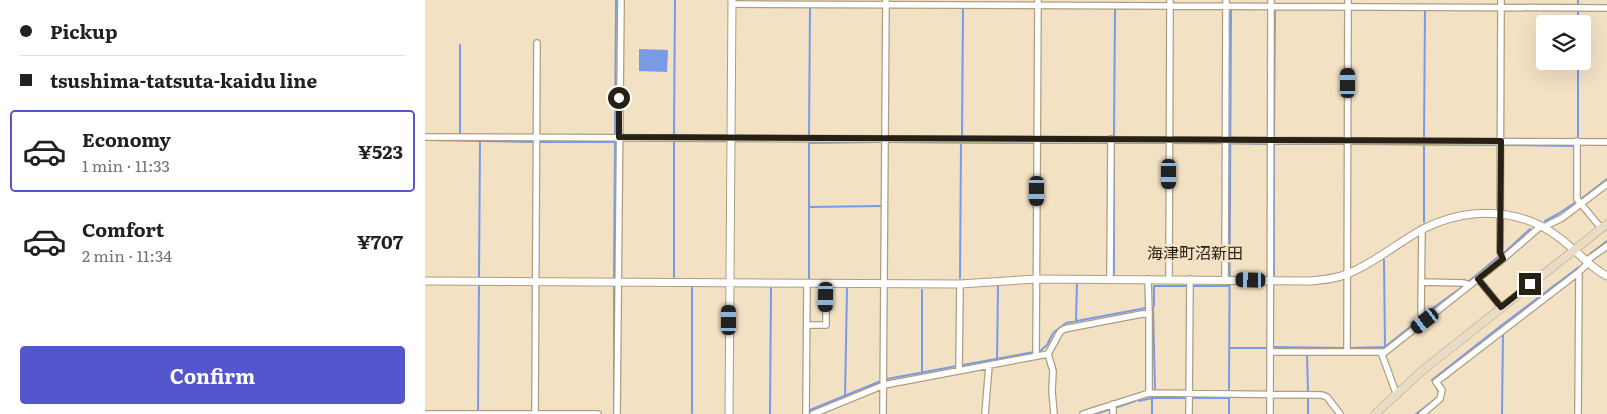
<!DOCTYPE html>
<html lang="en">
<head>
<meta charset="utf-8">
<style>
	:root { --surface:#fff; --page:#f6f6f6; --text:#202124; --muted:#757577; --line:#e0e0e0; --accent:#5456cd }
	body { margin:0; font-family:Literata,"Noto Sans JP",serif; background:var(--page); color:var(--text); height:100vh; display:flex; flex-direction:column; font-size:19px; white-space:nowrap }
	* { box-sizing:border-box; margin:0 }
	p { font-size:16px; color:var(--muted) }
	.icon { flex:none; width:28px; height:28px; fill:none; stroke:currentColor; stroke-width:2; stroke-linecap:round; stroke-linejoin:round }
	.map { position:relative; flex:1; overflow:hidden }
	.drawer { display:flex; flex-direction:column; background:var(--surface); width:425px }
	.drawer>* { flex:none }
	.top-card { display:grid; align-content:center; height:110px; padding:0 20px; background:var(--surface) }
	.fabs { position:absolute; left:1111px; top:15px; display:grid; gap:10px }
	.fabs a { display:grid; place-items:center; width:55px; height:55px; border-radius:5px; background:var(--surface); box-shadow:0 5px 20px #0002; font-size:25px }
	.end { position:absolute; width:22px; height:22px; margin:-11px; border:6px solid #262015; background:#fff; box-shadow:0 0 0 2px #fff }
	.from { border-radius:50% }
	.car { position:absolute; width:15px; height:30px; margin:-15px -8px; border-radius:6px; box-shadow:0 0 4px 1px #0007; background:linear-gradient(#222 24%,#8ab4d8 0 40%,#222 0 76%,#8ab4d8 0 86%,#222 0) }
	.top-card b { display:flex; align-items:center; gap:18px; height:48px; font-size:19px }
	.top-card b+b { border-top:1px solid var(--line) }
	.top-card i { width:12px; height:12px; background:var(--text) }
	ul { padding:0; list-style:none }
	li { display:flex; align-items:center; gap:15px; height:82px; margin:0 10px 8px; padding:0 10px; border:2px solid transparent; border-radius:5px }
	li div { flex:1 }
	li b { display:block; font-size:19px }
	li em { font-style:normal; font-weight:700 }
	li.on { border-color:var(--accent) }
	li>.icon { width:45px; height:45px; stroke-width:1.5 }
	.action { display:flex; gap:10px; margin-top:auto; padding:10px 20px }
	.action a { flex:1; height:58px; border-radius:5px; background:var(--accent); color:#fff; font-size:20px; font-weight:700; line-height:58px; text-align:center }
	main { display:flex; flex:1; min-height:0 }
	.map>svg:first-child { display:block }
</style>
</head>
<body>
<main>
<section class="drawer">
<div class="top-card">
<b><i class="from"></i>Pickup</b>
<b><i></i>tsushima-tatsuta-kaidu line</b>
</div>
<ul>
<li class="on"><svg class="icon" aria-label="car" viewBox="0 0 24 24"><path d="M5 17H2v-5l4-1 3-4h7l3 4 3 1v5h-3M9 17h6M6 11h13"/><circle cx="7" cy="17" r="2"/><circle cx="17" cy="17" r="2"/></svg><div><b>Economy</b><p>1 min · 11:33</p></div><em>¥523</em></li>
<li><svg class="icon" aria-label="car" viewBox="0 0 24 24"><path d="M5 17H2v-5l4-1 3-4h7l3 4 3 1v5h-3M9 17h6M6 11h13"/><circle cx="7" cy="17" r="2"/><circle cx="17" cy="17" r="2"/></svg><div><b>Comfort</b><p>2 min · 11:34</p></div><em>¥707</em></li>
</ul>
<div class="action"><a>Confirm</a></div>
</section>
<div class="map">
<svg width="1182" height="414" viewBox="0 0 1182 414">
	<rect width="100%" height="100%" fill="#f3e1c4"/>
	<!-- water -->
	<path fill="#779be7" d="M214,49L243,50L242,72L214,71Z"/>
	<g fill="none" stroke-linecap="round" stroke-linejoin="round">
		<!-- stream -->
		<path stroke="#779be7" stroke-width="2" d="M1153,5V0
			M1153,24V11
			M35,135V45
			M190,135L191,0
			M249,135L250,0
			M384,136L385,8
			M537,136L538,8
			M689,136L690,9
			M849,136L850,10
			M999,138L1000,10
			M1153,138V61
			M0,140L109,142
			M113,142H190
			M463,142L610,143
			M384,143L456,142
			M615,143H685
			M688,143H743
			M748,143H797
			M805,143L843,144
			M926,144L1072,145
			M999,145V222
			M1079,145L1150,146
			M1155,158V146
			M1155,198L1156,199L1182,179
			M384,207L456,206
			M1120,221L1133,214L1151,202
			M1080,252L1105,229
			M1165,254L1182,241
			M959,260L960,347
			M689,274V143
			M849,275V144H920
			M54,277L55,141
			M249,277V140
			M189,278L190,140
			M535,278L536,143
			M384,279V141
			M1043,282L1073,257
			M768,286H804
			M729,306V286H763
			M728,307L730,389
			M1001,313L1040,285
			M651,321L652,283
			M848,347L919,348
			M804,348H843
			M925,348L960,347L995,319
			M615,351L622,345L628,333L641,323L721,308
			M882,355L883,392
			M572,359L573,286
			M538,365L609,352
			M497,373V290
			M462,379L532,366
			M804,392L806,9
			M420,396L422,289
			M766,398H804
			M883,398V414
			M714,401L727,398H761
			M690,408L710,401
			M385,410L456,381
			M53,411L54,285
			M189,412V287
			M267,413V287
			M345,414L346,288
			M670,414L686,409
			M727,414V398
			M804,414V396
			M991,414L1013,397L1014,392L1007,380L1077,325L1154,267
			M1077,414L1078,333"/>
		<!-- minor casing -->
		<g stroke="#ae9d81" stroke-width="8">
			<path id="minor" d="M1076,0L1075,252L1078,259
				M307,4L1182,8
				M0,137L1182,142
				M1152,141V199L1176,228
				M1119,227L1137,218L1182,184
				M997,229L996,313L1000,321
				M1161,261L1182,246
				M685,279L686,139
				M744,279L745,0
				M1053,279L1076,307
				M800,280L801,0
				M997,282L1039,283L1045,285
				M724,314V393
				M382,325H401V283
				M845,352H960L1078,259L1116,226
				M922,352L923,0
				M956,352L971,393
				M623,354L628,371L627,391L629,414
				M611,356L613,0
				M534,370L535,284
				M0,414H173
				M110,414L112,43
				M192,414L196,0
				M381,414L382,283
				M388,414L459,385L623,354L635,332L639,329L717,314H724L723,279
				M458,414L461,0
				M560,414L564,365
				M658,414L724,393L897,395L902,397L915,414
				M688,414V404
				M764,414L765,279
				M845,414L846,0
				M997,414L1015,399L1017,390L1011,382L1154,272
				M1153,414L1154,272L1163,263"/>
		</g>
		<!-- tertiary casing -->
		<g stroke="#ae9d81" stroke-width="9">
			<path id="tertiary" d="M0,281L535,284L612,279L885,281C898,280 910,279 922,274C950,263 972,243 998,229C1031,212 1069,208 1105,221C1121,227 1136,238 1149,250C1160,259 1169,270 1182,276
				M304,414L307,0"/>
		</g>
		<!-- secondary casing -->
		<g stroke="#ae9d81" stroke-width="9">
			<path id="secondary" d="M950,414L998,370L1182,224"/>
		</g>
		<!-- minor -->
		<use href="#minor" stroke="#fff" stroke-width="5.5"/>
		<!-- tertiary -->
		<use href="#tertiary" stroke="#fff" stroke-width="7"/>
		<!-- secondary -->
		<use href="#secondary" stroke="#e8dcc5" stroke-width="8"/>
	</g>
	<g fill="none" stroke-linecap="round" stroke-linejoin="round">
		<!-- route -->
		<path stroke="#262015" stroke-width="6" d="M194,98V137L1076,141L1075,252L1078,259L1053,279L1076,307L1105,284"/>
	</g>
	<g text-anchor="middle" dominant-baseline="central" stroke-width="4.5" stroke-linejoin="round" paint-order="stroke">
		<!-- quarter labels -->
		<g font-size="16" fill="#262015" stroke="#f3e1c4">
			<text x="770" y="252">海津町沼新田</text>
		</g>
	</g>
</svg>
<div class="fabs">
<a><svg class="icon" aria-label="layers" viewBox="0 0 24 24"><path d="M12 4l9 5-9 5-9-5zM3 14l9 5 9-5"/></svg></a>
</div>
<i class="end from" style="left:194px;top:98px"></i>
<i class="end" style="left:1105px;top:284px"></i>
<i class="car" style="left:923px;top:83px;rotate:0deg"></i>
<i class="car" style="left:744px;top:174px;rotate:180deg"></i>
<i class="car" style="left:612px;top:191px;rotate:180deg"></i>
<i class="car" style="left:826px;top:280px;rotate:271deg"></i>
<i class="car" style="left:401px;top:297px;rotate:181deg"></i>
<i class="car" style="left:304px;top:320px;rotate:0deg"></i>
<i class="car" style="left:1000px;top:321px;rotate:232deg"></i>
</div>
</main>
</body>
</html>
